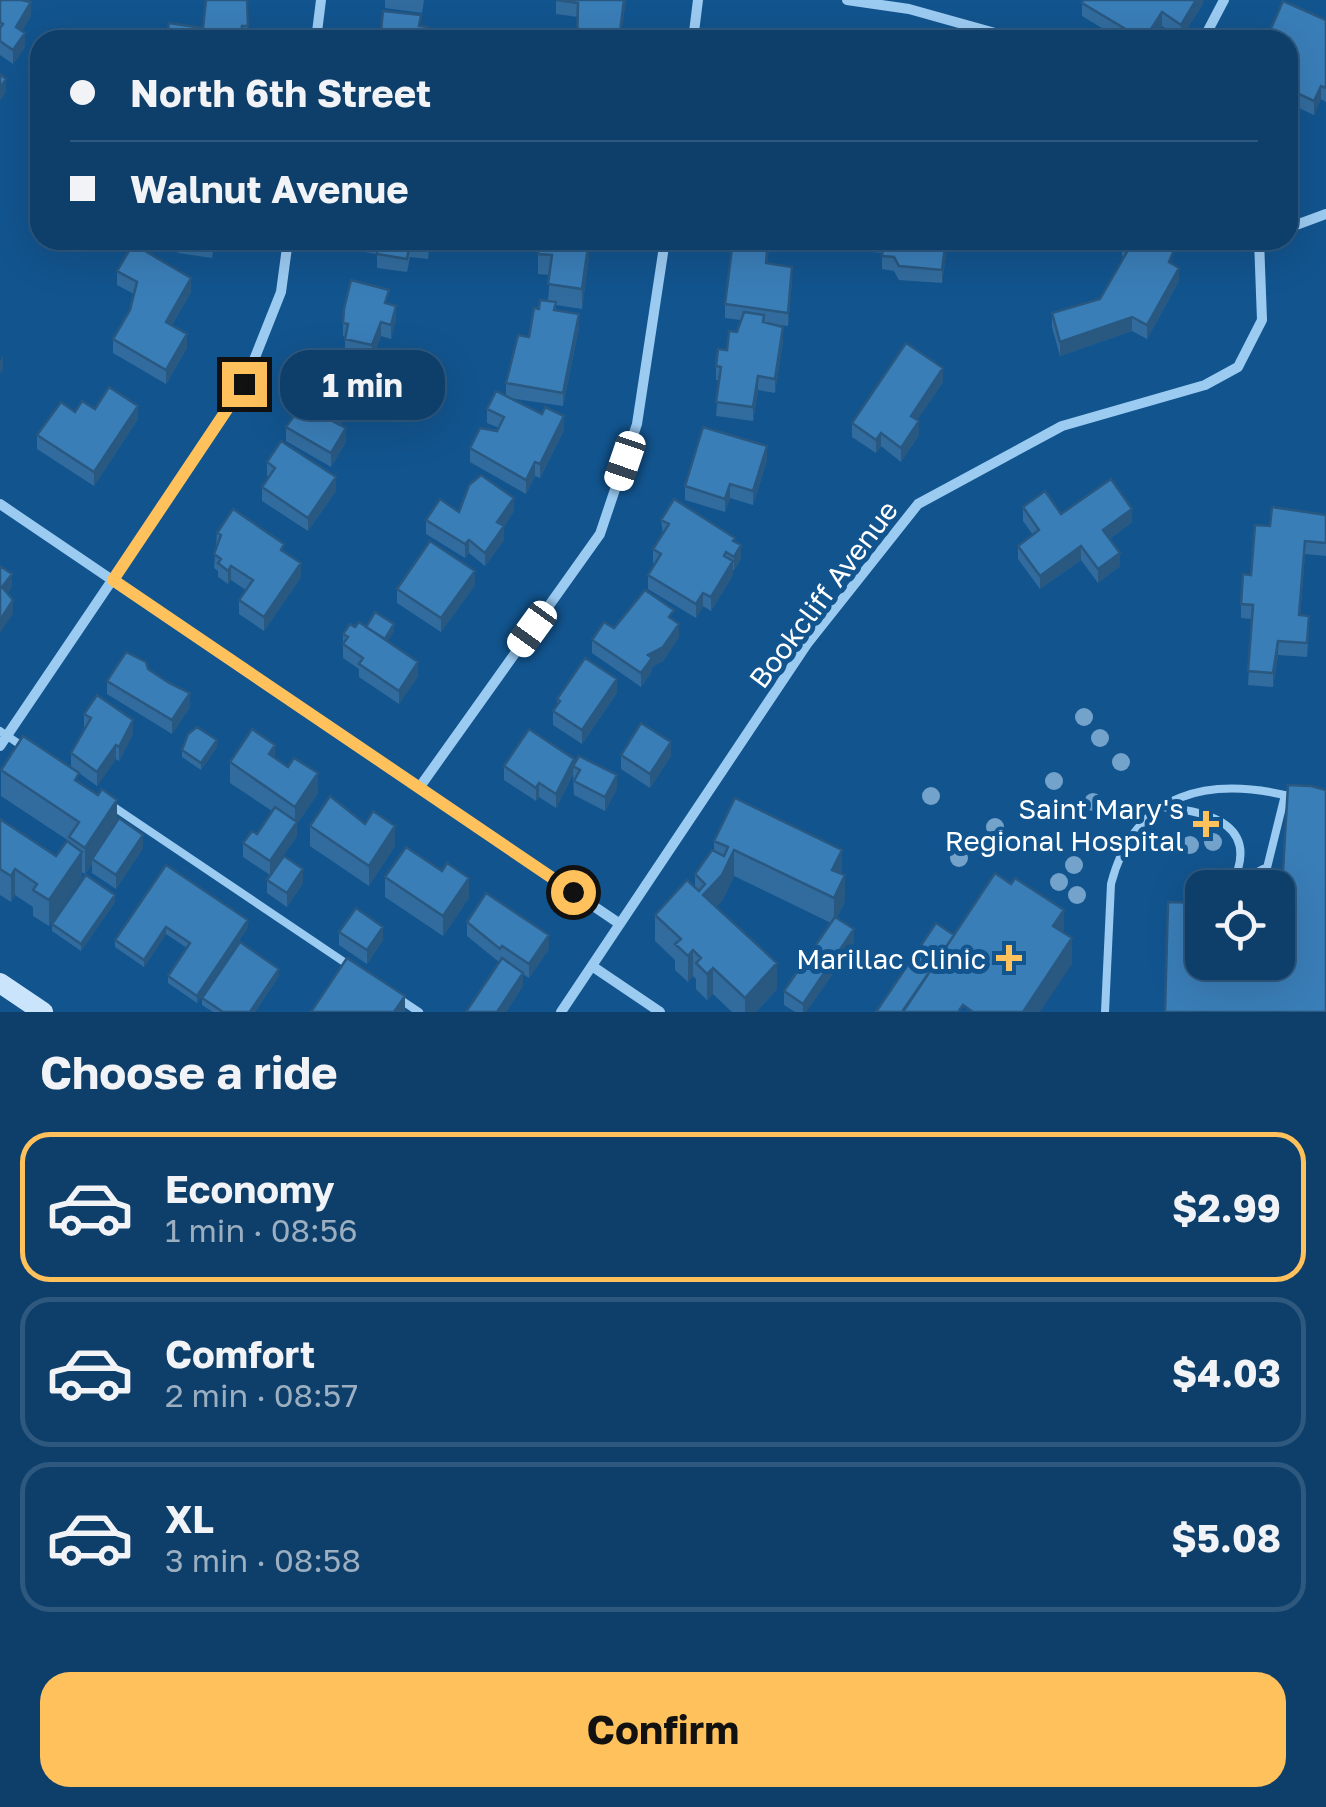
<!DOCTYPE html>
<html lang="en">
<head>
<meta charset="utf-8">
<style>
	:root { --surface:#0e3f6a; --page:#1c4a72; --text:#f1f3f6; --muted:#9bafc1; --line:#2e587e; --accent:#ffc15c }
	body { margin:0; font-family:"Golos Text",sans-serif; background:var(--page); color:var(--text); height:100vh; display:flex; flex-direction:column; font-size:38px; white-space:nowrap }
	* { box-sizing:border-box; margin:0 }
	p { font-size:32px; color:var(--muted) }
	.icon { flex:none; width:55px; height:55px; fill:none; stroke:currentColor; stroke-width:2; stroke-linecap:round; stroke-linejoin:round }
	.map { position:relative; height:1012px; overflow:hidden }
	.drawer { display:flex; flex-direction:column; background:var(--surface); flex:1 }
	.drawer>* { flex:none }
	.hud { position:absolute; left:30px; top:30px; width:1268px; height:220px; border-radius:30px; box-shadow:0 10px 40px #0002,0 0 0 2px var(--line); display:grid; align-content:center; height:220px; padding:0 40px; background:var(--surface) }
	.buttons { position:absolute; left:1185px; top:870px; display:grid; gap:20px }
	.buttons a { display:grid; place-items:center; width:110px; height:110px; border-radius:20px; background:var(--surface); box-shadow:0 10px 40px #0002,0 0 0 2px var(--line); font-size:50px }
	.end { position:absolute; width:45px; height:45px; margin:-22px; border:12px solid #ffc15c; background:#111; box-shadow:0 0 0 5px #111 }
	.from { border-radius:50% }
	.bubble { position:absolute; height:70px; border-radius:30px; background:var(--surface); box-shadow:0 10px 40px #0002,0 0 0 2px var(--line); font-size:32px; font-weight:700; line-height:70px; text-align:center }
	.car { position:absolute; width:30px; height:60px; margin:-30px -15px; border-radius:12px; box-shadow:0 0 8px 2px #0007; background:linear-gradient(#fff 24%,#345 0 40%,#fff 0 76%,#345 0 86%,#fff 0) }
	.hud b { display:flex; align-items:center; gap:35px; height:95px; font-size:38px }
	.hud b+b { border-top:2px solid var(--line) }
	.hud i { width:25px; height:25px; background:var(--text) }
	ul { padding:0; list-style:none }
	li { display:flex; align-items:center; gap:30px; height:150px; margin:0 20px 15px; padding:0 20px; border:5px solid var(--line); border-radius:30px }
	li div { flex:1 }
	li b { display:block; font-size:38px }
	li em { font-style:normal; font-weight:700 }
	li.on { border-color:var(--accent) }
	li>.icon { width:90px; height:90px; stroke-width:1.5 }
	h2 { padding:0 40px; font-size:45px; line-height:120px }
	.cta { display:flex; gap:20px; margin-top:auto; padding:20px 40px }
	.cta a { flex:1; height:115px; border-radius:30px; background:var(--accent); color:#111; font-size:40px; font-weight:700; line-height:115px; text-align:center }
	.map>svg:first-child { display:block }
</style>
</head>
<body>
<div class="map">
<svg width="1326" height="1012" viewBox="0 0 1326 1012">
	<rect width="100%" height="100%" fill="#12548e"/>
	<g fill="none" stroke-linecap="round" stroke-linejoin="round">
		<!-- lane -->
		<path stroke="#9ccbf2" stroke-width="8" d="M0,731L25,748
			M111,805L353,968
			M1161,807C1211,811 1262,826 1231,886
			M1232,886L1263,869
			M1262,888L1285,795
			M398,998L419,1012
			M1105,1012L1111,884C1135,791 1210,776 1293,797"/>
		<!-- street -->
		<path stroke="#9ccbf2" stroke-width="10" d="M847,0L909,9L1020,40
			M316,40L321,0
			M693,40L698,0
			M1203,40L1224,0
			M1288,228L1326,214
			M0,504L620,924
			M0,746L244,385L281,292L288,240
			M419,788L600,534L637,424L665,240
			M592,966L660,1012
			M561,1012L807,644L918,504L1062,426L1205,385L1238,367L1262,320L1259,240"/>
		<!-- secondary -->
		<path stroke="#cae4fc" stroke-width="20" d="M0,983L43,1012"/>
	</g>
	<!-- trees -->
	<g fill="#73a2cb">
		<circle cx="1084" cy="717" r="9"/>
		<circle cx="1100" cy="738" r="9"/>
		<circle cx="1121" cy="762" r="9"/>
		<circle cx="1054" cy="781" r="9"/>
		<circle cx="931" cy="796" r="9"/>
		<circle cx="1093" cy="802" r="9"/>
		<circle cx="995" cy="827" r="9"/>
		<circle cx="1213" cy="842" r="9"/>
		<circle cx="1190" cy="845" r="9"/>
		<circle cx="959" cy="858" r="9"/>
		<circle cx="1074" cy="865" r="9"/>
		<circle cx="1059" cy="882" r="9"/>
		<circle cx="1077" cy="895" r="9"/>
	</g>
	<!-- wall -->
	<path fill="#326c9e" d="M0,0H28L31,16L22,31L25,47L13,64L0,55Z
		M247,0L248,40H159L203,28Z
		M385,0H424L422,13L385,8Z
		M556,0H626L620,40H577L578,17L556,14Z
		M1203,0V4L1181,38L1162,26L1152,40H1122L1082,16V3Z
		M1326,20V102L1321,99L1314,115L1288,103V40Z
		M136,240H215L212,258L178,253V247Z
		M364,240H430L428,259L410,257L407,272L377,268V254L364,252Z
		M770,240L767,263L792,280L788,326L773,324L783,341L775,393L758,390L753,421L716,416L719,380H716V366L737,332L741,320L725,318V304Z
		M872,240H948L942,283L899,280L894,271L882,269V253L872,252Z
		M1122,242L1174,265L1179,281L1147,339L1132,331L1060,356L1052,327V313L1100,299L1123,258L1122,256Z
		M538,254L589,257L582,309L556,305V310L579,327L563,406L509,398L564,430L540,478L535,476L526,494L470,462V448L497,431L499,428L487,423V409L506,396V383L529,337L539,309L548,301L550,275L538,274Z
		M117,271L191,292L172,325L187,348L166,384L113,353V339L130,310L134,294L117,285Z
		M388,304L396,319L391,339L381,336L372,359L345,352V337L343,336V323Z
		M330,366L363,402L355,417L347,412L340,425L346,442L331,467L286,441V427Z
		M943,382L917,420L919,435L901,462L881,446L876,453L852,437V423Z
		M95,409L138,419L94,486L37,449V435Z
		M767,460L753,505L730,498L725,512L685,500V486Z
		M267,462L336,491L308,531L262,501V487L269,477L267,476Z
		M1023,507L1061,514L1132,522L1110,539L1120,566L1098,583L1081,560L1040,589L1018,559V546L1033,535L1023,521Z
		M514,511L504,527V540L485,566L469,553L465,558L426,534V520L459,512Z
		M1326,515V556L1305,554L1300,615L1309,630L1307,657L1278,655L1273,687L1248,685L1252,619L1241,618V604L1251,575Z
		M661,520L735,542L741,559L734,570H733V575L711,611L703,606L696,618L648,589V575L655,564L653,563V549L663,534Z
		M217,533L284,552L301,577L264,631L239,614V600L246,590L231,580L228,584L218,577V571L214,568Z
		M475,585L441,632L397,603V589Z
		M674,620L679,637L663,661L652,667V671L641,687L592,653V640L614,628Z
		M355,627H366L394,631L387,641L418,676L399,704L359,677V669L343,658V634Z
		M148,669L169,683L190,707L172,734L107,694V681Z
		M617,693L582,744L553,725V711L557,705V699Z
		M84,714L133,734L119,761L116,759L97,786L71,767V753L84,728Z
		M217,747L201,770L182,757V750Z
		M621,755L671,756L650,788L621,769Z
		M275,759L318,793L297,824V836L270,875L243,857V843L257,834L272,811L230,783V762Z
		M574,764L617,789L605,811L574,795L573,774L556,808L539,797L536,801L504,780V766Z
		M1,770L79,783L117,821L143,848L116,889L92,873V864L85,874L82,872V877L49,926L33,916V907L15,895L11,902L0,895V819L56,856L69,843V841L1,796Z
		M365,824L395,846L369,886L310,846V826Z
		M714,841L842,874L845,901L837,918L854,943L806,1012H795L784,1005V991L831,923L734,876L722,901L716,906L777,989L756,1012H732L713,994L707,1000L696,989V979L693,976L688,982L675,970V960L655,941V915L695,887V874L714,852Z
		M166,865L248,927L197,1003L168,983V976L187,948L166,934L144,967L115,947V940Z
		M442,871L469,898L443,936L385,897V877Z
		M267,880L303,883L287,907L267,893Z
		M115,902L81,951L52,931V924Z
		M467,922L549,949L529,978L523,974V986L506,1012H466L499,962L467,936Z
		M339,932L383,940L367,964L339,945Z
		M279,976L255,1012H213L202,1005V998Z"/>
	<!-- shaded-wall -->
	<path fill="#295881" d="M624,0H626L620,40H619Z
		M1196,0H1203V4L1181,38V25Z
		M31,2V16L16,41V27Z
		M1162,12V26L1152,40H1144Z
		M25,33V47L13,64V50Z
		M6,79V92L0,101V88Z
		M1321,86V99L1314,115V101Z
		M589,240V257L582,309V289Z
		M946,240H948L942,283V270Z
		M792,267V280L788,326V313Z
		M1179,268V281L1147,339V325Z
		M191,278V292L166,335V322Z
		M396,306V319L391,339V325Z
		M579,314V327L563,406V393Z
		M1132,317V331L1060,356V342Z
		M381,322V336L372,359V345Z
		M783,327V341L775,393V379Z
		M187,334V348L166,384V370Z
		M3,355V369L0,374V361Z
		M943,368V382L911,429V416Z
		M758,376V390L753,421V407Z
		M363,388V402L355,417V403Z
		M347,399V412L334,435V422Z
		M138,406V419L94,486V472Z
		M564,416V430L540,478V464Z
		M919,421V435L901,462V448Z
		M346,428V442L331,467V453Z
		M881,433V446L876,453V440Z
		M767,446V460L753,505V491Z
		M535,462V476L526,494V480Z
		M336,477V491L308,531V518Z
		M730,484V498L725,512V499Z
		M514,498V511L504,527V540L485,566V553L497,522Z
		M1132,509V522L1103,544V530Z
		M469,540V553L465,558V544Z
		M741,545V559L734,570V557Z
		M1081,546V560L1040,589V576Z
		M1120,553V566L1098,583V569Z
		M733,561V575L711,611V597Z
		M301,563V577L264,631V617Z
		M231,566V580L228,584V571Z
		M475,571V585L441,632V618Z
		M12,574V587L2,601V587Z
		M703,593V606L696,618V604Z
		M13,600V614L0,633V620Z
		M394,624V631L385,646V639Z
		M679,624V637L663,661L652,667V671L641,687V673L648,655Z
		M1278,641V655L1273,687V673Z
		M418,662V676L399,704V691Z
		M617,679V693L582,744V730Z
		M190,693V707L172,734V720Z
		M133,720V734L119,761V747Z
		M217,740V747L201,770V763Z
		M671,742V756L650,788V774Z
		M116,745V759L97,786V772Z
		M275,745V765L269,754Z
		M574,759L573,774L556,808V794Z
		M318,773V793L297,824V836L270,875V861L295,825V807Z
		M617,775V789L605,811V797Z
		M539,783V797L536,801V788Z
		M117,800V826L92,859V864L85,874V848Z
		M395,826V846L369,886V866Z
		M143,835V848L116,889V875Z
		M734,850V876L722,901L703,921V895Z
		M842,850V876L832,870Z
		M82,852V877L49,926V900Z
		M15,869V895L11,902V876Z
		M303,869V883L287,907V893Z
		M845,875V901L834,924V898Z
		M469,878V898L443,936V916Z
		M115,895V902L81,951V944Z
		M1064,910V936L1053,926Z
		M248,920V927L197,1003V996Z
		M166,927V934L144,967V960Z
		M383,927V940L367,964V950Z
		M854,929V943L806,1012H803V1004Z
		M549,935V949L529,978V964Z
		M1072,938V964L1040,1012H1023Z
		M693,950V976L688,982V956Z
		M777,963V989L756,1012H745V998Z
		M713,968V994L707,1000V974Z
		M279,969V976L255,1012H250Z
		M523,973V986L506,1012H497Z
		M405,996V1012H394Z"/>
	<!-- building -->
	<path fill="#3a7eb8" stroke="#295881" stroke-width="2.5" d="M0,0H21L31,2L16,27L25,33L13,50L0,41V28L3,24L0,22Z
		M206,0H247L248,26H242L240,40H159L160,38L166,39L169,23L203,28Z
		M556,0H624L619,40H577L578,3Z
		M1083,0H1196L1181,25L1162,12L1144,40L1082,3Z
		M1283,1L1326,20V88L1321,86L1314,101L1288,89V40H1266Z
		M383,11L421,15L419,26L428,27L426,40H380Z
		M0,74L6,79L0,88Z
		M185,240H213L212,244Z
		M373,240H428V246L410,243L407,259L377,254L379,241Z
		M540,240H589L582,289L548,284L552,255L538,254Z
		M733,240H768L766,263L792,267L788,313L725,304Z
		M884,240H946L942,270L899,266L894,257L882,256Z
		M1125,240H1166L1174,250L1169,262L1179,268L1147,325L1132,317L1060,342L1052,313L1100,299L1128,250L1122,242Z
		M133,244L191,278L166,322L187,334L166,370L113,339L130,310L137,282L117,271Z
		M351,280L389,290L385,303L396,306L391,325L381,322L372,345L345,339L348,324L343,323L344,309Z
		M540,300L556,302L554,310L579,314L563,393L506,383L518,335L529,337L534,308L539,309Z
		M744,312L764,315L763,322L783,327L775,379L758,376L753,407L716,402L721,367L716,366L718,349L727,350L729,331L737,332Z
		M906,343L943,368L911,416L919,421L901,448L881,433L876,440L852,423Z
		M330,366L363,388L355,403L347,399L334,422L346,428L331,453L286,427Z
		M109,387L138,406L94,472L37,435L61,402L75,412L82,401L95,409Z
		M496,391L542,414L545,407L564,416L540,464L535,462L526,480L470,448L480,428L497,431L504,417L487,409Z
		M703,427L767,446L753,491L730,484L725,499L685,486Z
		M281,441L336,477L308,518L262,487L275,468L267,462Z
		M481,475L514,498L497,522L504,526L485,553L469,540L465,544L426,520L440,499L459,512L469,485Z
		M1111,479L1132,509L1103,530L1120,553L1098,569L1081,546L1040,576L1018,546L1039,530L1023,507L1045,491L1061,514Z
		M674,499L735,538L733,541L741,545L734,557L726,552L724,556L733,561L711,597L703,593L696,604L648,575L661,554L653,549L669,524L661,520Z
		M1272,507L1326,515V543L1305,541L1299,615L1309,616L1307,643L1278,641L1273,673L1248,671L1253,605L1241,604L1243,574L1251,575L1255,525L1270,526Z
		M233,509L284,544L281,550L301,563L264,617L239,600L253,580L231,566L228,571L218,563L221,559L214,554L221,535L217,533Z
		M430,541L475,571L441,618L397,589Z
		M0,566L12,574L2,587L13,600L0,620Z
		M645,590L674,610L669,617L679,624L663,647L648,655L652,658L641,673L592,640L604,622L614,628Z
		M375,612L394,624L385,639L366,627Z
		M359,622L418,662L399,691L359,664L363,658L343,644L348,637L343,634L350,624L355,627Z
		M126,652L146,662L148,669L169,683L190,693L172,720L107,681Z
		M585,658L617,679L582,730L553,711L560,701L557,699Z
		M97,695L133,720L119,747L116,745L97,772L71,753L91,718L84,714Z
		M641,723L671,742L650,774L621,755Z
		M197,727L217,740L201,763L182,750L188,734Z
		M252,729L275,745L269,754L288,767L294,758L318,773L295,807L230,762Z
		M529,729L574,759L556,794L539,783L536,788L504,766Z
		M23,736L79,773L75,780L98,795L102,789L117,800L85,848L69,837L79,822L1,770Z
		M579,756L617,775L605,797L574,781L580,770L573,766Z
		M1288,785L1311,786L1326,790V1012H1165L1168,902L1202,903V962H1278V905H1281Z
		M330,796L365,824L373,811L395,826L369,866L310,826Z
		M735,798L842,850L832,870L845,875L834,898L734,850L722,875L703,895L777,963L745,998L713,968L707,974L696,963L701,958L693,950L688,956L675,944L681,939L655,915L687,880L699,891L705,884L695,874L712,850L724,856L728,847L714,841Z
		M275,807L297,822L270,861L243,843L252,831L257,834Z
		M119,818L143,835L116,875L92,859Z
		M0,819L56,856L67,841L82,852L49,900L33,890L37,884L15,869L11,876L0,869Z
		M406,847L442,871L447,863L469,878L443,916L385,877Z
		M284,856L303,869L287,893L267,880Z
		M166,865L248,920L197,996L168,976L190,943L166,927L144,960L115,940Z
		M995,873L1011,884L1015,878L1064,910L1053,926L1072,938L1023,1012H973L963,1005L958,1012H903Z
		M86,875L115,895L81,944L52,924Z
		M486,893L549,935L529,964L502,946L500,949L467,922Z
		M356,908L383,927L367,950L339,932Z
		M835,917L854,929L803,1004L784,991Z
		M936,923L954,935L934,965L902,1012H876Z
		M240,942L279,969L250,1012H223L202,998Z
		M347,958L405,996L394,1012H311Z
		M502,958L523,973L497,1012H466Z"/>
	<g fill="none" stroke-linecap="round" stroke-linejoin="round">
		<!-- route -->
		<path stroke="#ffc15c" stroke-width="12" d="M244,384L113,580L573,892"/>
	</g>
	<!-- markers -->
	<g fill="#ffc15c" stroke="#12548e" stroke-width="4">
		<path d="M1201 809h10v10h10v10h-10v10h-10v-10h-10v-10h10z"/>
		<path d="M1004 943h10v10h10v10h-10v10h-10v-10h-10v-10h10z"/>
	</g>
	<g text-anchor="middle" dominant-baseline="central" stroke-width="10" stroke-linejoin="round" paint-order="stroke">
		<!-- street labels -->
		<g font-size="28" fill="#fff" stroke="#12548e">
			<text transform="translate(823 594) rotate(-53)">Bookcliff Avenue</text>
		</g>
		<!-- poi labels -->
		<g font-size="28" fill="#fff" stroke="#12548e" text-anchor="end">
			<text x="1184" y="808">Saint Mary's<tspan x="1184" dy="32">Regional Hospital</tspan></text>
			<text x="986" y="958">Marillac Clinic</text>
		</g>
	</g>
</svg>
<div class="buttons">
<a><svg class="icon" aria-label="locate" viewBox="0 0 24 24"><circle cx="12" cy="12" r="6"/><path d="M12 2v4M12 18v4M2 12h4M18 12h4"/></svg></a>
</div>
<i class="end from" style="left:573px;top:892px"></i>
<i class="end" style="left:244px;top:384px"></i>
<div class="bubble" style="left:280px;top:350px;width:165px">1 min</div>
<i class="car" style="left:625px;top:461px;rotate:199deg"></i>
<i class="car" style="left:532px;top:629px;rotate:216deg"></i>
<div class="hud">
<b><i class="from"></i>North 6th Street</b>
<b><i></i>Walnut Avenue</b>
</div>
</div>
<section class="drawer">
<h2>Choose a ride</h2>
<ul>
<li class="on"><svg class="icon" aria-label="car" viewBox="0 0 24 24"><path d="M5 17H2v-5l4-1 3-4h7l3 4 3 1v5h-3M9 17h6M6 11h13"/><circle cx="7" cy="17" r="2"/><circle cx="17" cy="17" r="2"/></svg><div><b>Economy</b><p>1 min · 08:56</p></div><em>$2.99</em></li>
<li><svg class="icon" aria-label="car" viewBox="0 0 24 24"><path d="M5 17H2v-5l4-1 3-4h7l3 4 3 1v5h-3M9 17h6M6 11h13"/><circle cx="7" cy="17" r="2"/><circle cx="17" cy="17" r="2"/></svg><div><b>Comfort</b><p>2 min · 08:57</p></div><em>$4.03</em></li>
<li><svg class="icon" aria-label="car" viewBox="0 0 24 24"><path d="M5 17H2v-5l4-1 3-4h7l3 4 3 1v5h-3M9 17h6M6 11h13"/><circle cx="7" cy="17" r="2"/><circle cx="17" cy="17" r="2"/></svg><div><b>XL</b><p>3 min · 08:58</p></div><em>$5.08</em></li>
</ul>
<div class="cta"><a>Confirm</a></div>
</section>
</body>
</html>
